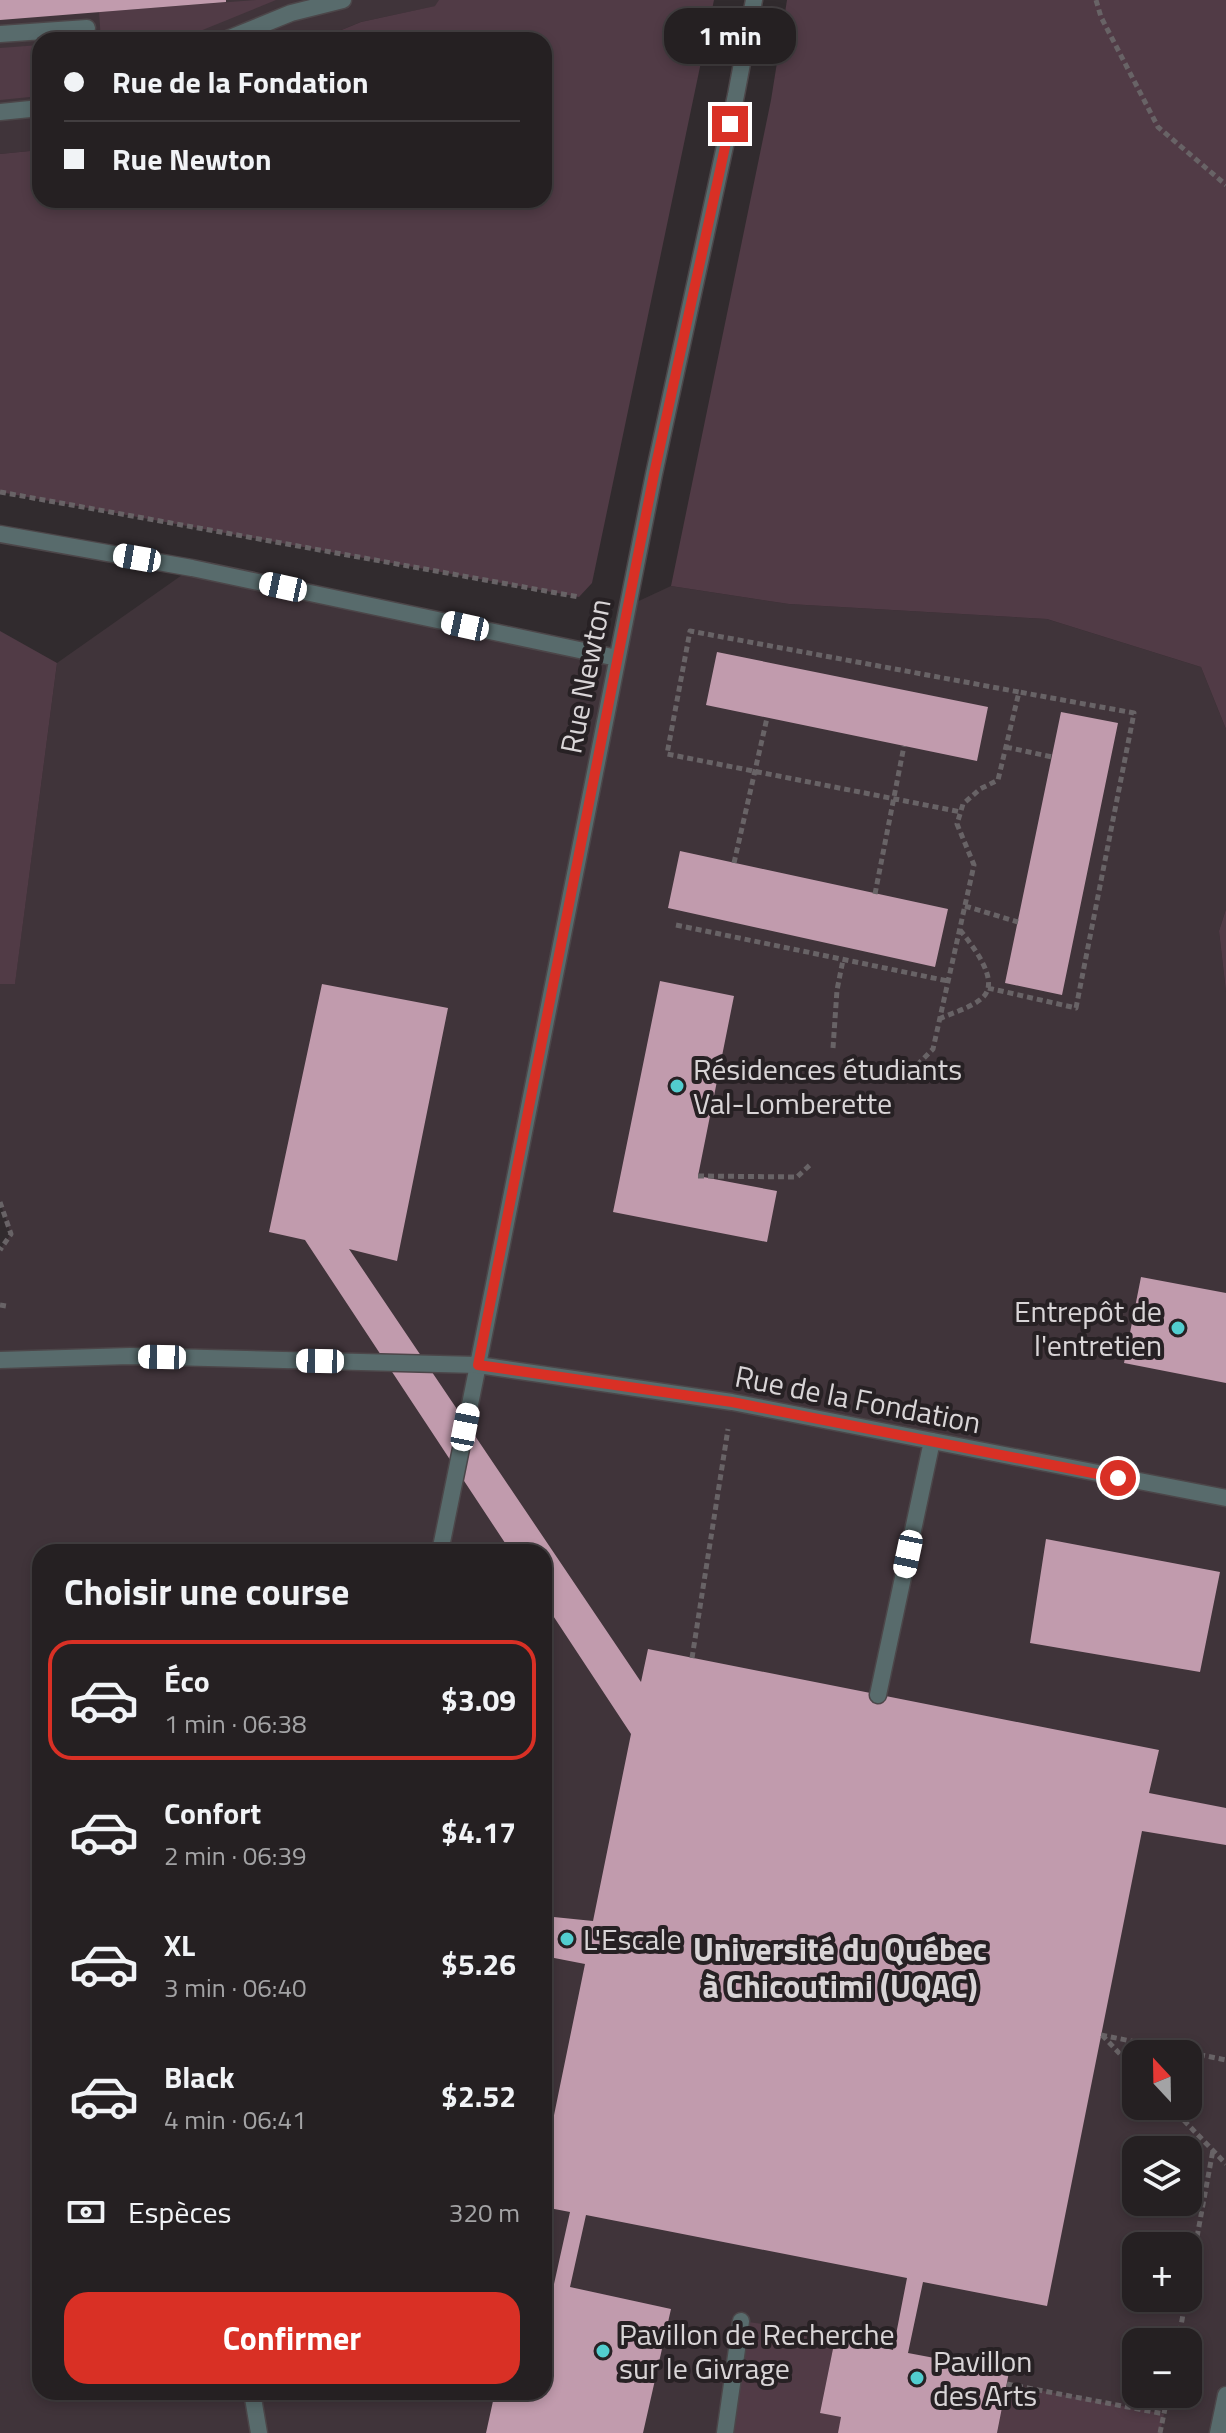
<!DOCTYPE html>
<html lang="fr">
<head>
<meta charset="utf-8">
<style>
	:root { --surface:#252022; --page:#312d2f; --text:#f1f3f6; --muted:#a3a3a5; --line:#423e40; --accent:#d93025 }
	body { margin:0; font-family:"Titillium Web",sans-serif; background:var(--page); color:var(--text); height:100vh; display:flex; flex-direction:column; font-size:30px; white-space:nowrap }
	* { box-sizing:border-box; margin:0 }
	p { font-size:26px; color:var(--muted) }
	.icon { flex:none; width:44px; height:44px; fill:none; stroke:currentColor; stroke-width:2; stroke-linecap:round; stroke-linejoin:round }
	.map { position:relative; flex:1; overflow:hidden }
	.drawer { position:absolute; left:32px; top:1544px; width:520px; height:856px; display:flex; flex-direction:column; background:var(--surface); border-radius:24px; box-shadow:0 4px 12px #0003,0 0 0 2px var(--line) }
	.drawer>* { flex:none }
	.hud { position:absolute; left:32px; top:32px; width:520px; height:176px; border-radius:24px; box-shadow:0 4px 12px #0003,0 0 0 2px var(--line); display:grid; align-content:center; height:176px; padding:0 32px; background:var(--surface) }
	.needle { width:52px; rotate:338deg }
	.fabs { position:absolute; left:1122px; top:2040px; display:grid; gap:16px }
	.fabs a { display:grid; place-items:center; width:80px; height:80px; border-radius:16px; background:var(--surface); box-shadow:0 4px 12px #0003,0 0 0 2px var(--line); font-size:40px }
	.end { position:absolute; width:36px; height:36px; margin:-18px; border:10px solid #d93025; background:#fff; box-shadow:0 0 0 4px #fff }
	.from { border-radius:50% }
	.bubble { position:absolute; height:56px; border-radius:24px; background:var(--surface); box-shadow:0 4px 12px #0003,0 0 0 2px var(--line); font-size:26px; font-weight:700; line-height:56px; text-align:center }
	.car { position:absolute; width:24px; height:48px; margin:-24px -12px; border-radius:10px; box-shadow:0 0 6px 2px #0007; background:linear-gradient(#fff 24%,#345 0 40%,#fff 0 76%,#345 0 86%,#fff 0) }
	.hud b { display:flex; align-items:center; gap:28px; height:76px; font-size:30px }
	.hud b+b { border-top:2px solid var(--line) }
	.hud i { width:20px; height:20px; background:var(--text) }
	ul { padding:0; list-style:none }
	li { display:flex; align-items:center; gap:24px; height:120px; margin:0 16px 12px; padding:0 16px; border:4px solid transparent; border-radius:24px }
	li div { flex:1 }
	li b { display:block; font-size:30px }
	li em { font-style:normal; font-weight:700 }
	li.on { border-color:var(--accent) }
	li>.icon { width:72px; height:72px; stroke-width:1.5 }
	h2 { padding:0 32px; font-size:36px; line-height:96px }
	.pay { display:flex; align-items:center; gap:20px; height:88px; padding:0 32px; font-size:30px }
	.pay p { margin-inline-start:auto }
	.button { display:flex; gap:16px; margin-top:auto; padding:16px 32px }
	.button a { flex:1; height:92px; border-radius:24px; background:var(--accent); color:#fff; font-size:32px; font-weight:700; line-height:92px; text-align:center }
	.map>svg:first-child { display:block }
</style>
</head>
<body>
<div class="map">
<svg width="1226" height="2433" viewBox="0 0 1226 2433">
	<rect width="100%" height="100%" fill="#312b2e"/>
	<!-- built -->
	<path fill="#40343a" fill-rule="evenodd" d="M0,0H464L361,22L317,40H40V150L0,154Z
		M192,568L617,658L628,606L671,586L789,604L1047,619L1201,667L1226,729V909L1219,931L1226,992V2433H0V1250L11,1234L0,1202V984L15,983L57,663ZM40,1552H544V2392H40ZM1136,2054H1188V2106H1136ZM1136,2150H1188V2202H1136ZM1136,2246H1188V2298H1136ZM1136,2342H1188V2394H1136Z"/>
	<!-- green -->
	<path fill="#513b46" d="M256,0H276L178,40H101L99,12Z
		M439,0H714L592,583L579,597L0,492V154L40,150V200H544V40H317L361,22L435,6Z
		M787,0H1226V729L1201,667L1047,619L789,604L671,586L771,100Z
		M40,45V96L0,100V48Z
		M0,631L57,663L15,984H0Z
		M1226,909V992L1219,931Z
		M741,2321L836,2334L820,2413L862,2421L859,2433H725Z
		M1007,2384L1164,2414L1160,2433H997Z"/>
	<!-- building -->
	<path fill="#c19bad" d="M0,0H226V2L0,20Z
		M717,652L988,707L977,761L706,705Z
		M1061,712L1118,723L1062,995L1005,983Z
		M680,851L948,909L935,967L668,908Z
		M660,981L734,996L698,1176L777,1191L767,1242L613,1212Z
		M322,984L448,1008L397,1261L349,1249L641,1682L648,1649L1159,1750L1149,1793L1226,1808V1845L1142,1831L1047,2306L923,2282L908,2353L1009,2372L997,2433H838L841,2417L820,2413L836,2334L878,2343L877,2346L893,2350L907,2278L586,2215L570,2287L671,2309L643,2433H486L495,2392H544V2282L554,2284L570,2212L544,2207V2164L585,1964L544,1956V1916L593,1921L631,1734L544,1602V1552H511L305,1240L269,1232Z
		M1141,1277L1226,1293V1383L1124,1363Z
		M1046,1539L1220,1572L1200,1672L1030,1643Z"/>
	<g fill="none" stroke-linecap="round" stroke-linejoin="round">
		<!-- lane casing -->
		<g stroke="#4c4649" stroke-width="19">
			<path id="lane" d="M0,34L87,28
				M225,40L291,13L343,0
				M0,112L40,108
				M440,1552L478,1365
				M878,1695L932,1441
				M252,2392L259,2433
				M725,2433L741,2321"/>
		</g>
		<!-- street casing -->
		<g stroke="#4c4649" stroke-width="19">
			<path id="street" d="M0,534L192,568L617,658
				M0,1360L130,1356L478,1365L732,1402L1226,1498
				M478,1365L654,474L736,95L754,0
				M1218,2433L1226,2395"/>
		</g>
		<!-- path -->
		<path stroke="#686366" stroke-width="5" stroke-dasharray="6 4" stroke-linecap="butt" d="M1096,0L1101,17L1158,127L1226,185
			M0,492L579,597
			M1006,747L1052,757
			M734,863L767,718
			M875,894L904,746
			M965,906L1018,922
			M676,925L948,981
			M988,988L1076,1008L1134,713L1019,692
			M939,1019C952,1013 970,1008 981,999C1003,982 971,944 960,930
			M833,1048L837,990L843,960
			M917,1065L933,1049L974,865L957,824L963,804L980,789L998,780L1019,692L690,631L667,754L961,812
			M698,1176L797,1177L811,1164
			M0,1202L11,1234L0,1250
			M0,1305L6,1306
			M692,1658L728,1429
			M1101,2035L1226,2060
			M1102,2035L1136,2071
			M1170,2106L1226,2164
			M1188,2286L1213,2150
			M1178,2342L1186,2298
			M1007,2384L1164,2414
			M1160,2433L1168,2394"/>
		<!-- lane -->
		<use href="#lane" stroke="#586b6c" stroke-width="16"/>
		<!-- street -->
		<use href="#street" stroke="#586b6c" stroke-width="16"/>
	</g>
	<g fill="none" stroke-linecap="round" stroke-linejoin="round">
		<!-- route -->
		<path stroke="#d93025" stroke-width="10" d="M730,124L654,474L478,1365L732,1402L1118,1478"/>
	</g>
	<!-- markers -->
	<g fill="#52cdcf" stroke="#272124" stroke-width="3">
		<circle cx="677" cy="1086" r="8"/>
		<circle cx="1178" cy="1328" r="8"/>
		<circle cx="567" cy="1939" r="8"/>
		<circle cx="603" cy="2351" r="8"/>
		<circle cx="917" cy="2378" r="8"/>
	</g>
	<g text-anchor="middle" dominant-baseline="central" stroke-width="8" stroke-linejoin="round" paint-order="stroke">
		<!-- street labels -->
		<g font-size="30" fill="#d9d5d7" stroke="#272124">
			<text transform="translate(585 676) rotate(-79)">Rue Newton</text>
			<text transform="translate(858 1399) rotate(11)">Rue de la Fondation</text>
		</g>
		<!-- poi labels -->
		<g font-size="30" fill="#d9d5d7" stroke="#272124" text-anchor="start">
			<text x="693" y="1069">Résidences étudiants<tspan x="693" dy="34">Val-Lomberette</tspan></text>
			<text x="1162" y="1311" text-anchor="end">Entrepôt de<tspan x="1162" dy="34">l'entretien</tspan></text>
			<text x="583" y="1939">L'Escale</text>
			<text x="619" y="2334">Pavillon de Recherche<tspan x="619" dy="34">sur le Givrage</tspan></text>
			<text x="933" y="2361">Pavillon<tspan x="933" dy="34">des Arts</tspan></text>
		</g>
		<!-- neighbourhood labels -->
		<g font-size="32" font-weight="bold" fill="#d9d5d7" stroke="#272124">
			<text x="840" y="1949">Université du Québec<tspan x="840" dy="37">à Chicoutimi (UQAC)</tspan></text>
		</g>
	</g>
</svg>
<div class="fabs">
<a><svg class="needle" viewBox="-14 -14 28 28"><path d="M0-13l5 13h-10z" fill="#e53935"/><path d="M0 13l5-13h-10z" fill="#a3a3a5"/></svg></a>
<a><svg class="icon" aria-label="layers" viewBox="0 0 24 24"><path d="M12 4l9 5-9 5-9-5zM3 14l9 5 9-5"/></svg></a>
<a>+</a>
<a>−</a>
</div>
<i class="end from" style="left:1118px;top:1478px"></i>
<i class="end" style="left:730px;top:124px"></i>
<div class="bubble" style="left:664px;top:8px;width:132px">1 min</div>
<i class="car" style="left:137px;top:558px;rotate:280deg"></i>
<i class="car" style="left:283px;top:587px;rotate:282deg"></i>
<i class="car" style="left:465px;top:626px;rotate:282deg"></i>
<i class="car" style="left:162px;top:1357px;rotate:271deg"></i>
<i class="car" style="left:320px;top:1361px;rotate:271deg"></i>
<i class="car" style="left:465px;top:1427px;rotate:11deg"></i>
<i class="car" style="left:908px;top:1554px;rotate:192deg"></i>
<div class="hud">
<b><i class="from"></i>Rue de la Fondation</b>
<b><i></i>Rue Newton</b>
</div>
<section class="drawer">
<h2>Choisir une course</h2>
<ul>
<li class="on"><svg class="icon" aria-label="car" viewBox="0 0 24 24"><path d="M5 17H2v-5l4-1 3-4h7l3 4 3 1v5h-3M9 17h6M6 11h13"/><circle cx="7" cy="17" r="2"/><circle cx="17" cy="17" r="2"/></svg><div><b>Éco</b><p>1 min · 06:38</p></div><em>$3.09</em></li>
<li><svg class="icon" aria-label="car" viewBox="0 0 24 24"><path d="M5 17H2v-5l4-1 3-4h7l3 4 3 1v5h-3M9 17h6M6 11h13"/><circle cx="7" cy="17" r="2"/><circle cx="17" cy="17" r="2"/></svg><div><b>Confort</b><p>2 min · 06:39</p></div><em>$4.17</em></li>
<li><svg class="icon" aria-label="car" viewBox="0 0 24 24"><path d="M5 17H2v-5l4-1 3-4h7l3 4 3 1v5h-3M9 17h6M6 11h13"/><circle cx="7" cy="17" r="2"/><circle cx="17" cy="17" r="2"/></svg><div><b>XL</b><p>3 min · 06:40</p></div><em>$5.26</em></li>
<li><svg class="icon" aria-label="car" viewBox="0 0 24 24"><path d="M5 17H2v-5l4-1 3-4h7l3 4 3 1v5h-3M9 17h6M6 11h13"/><circle cx="7" cy="17" r="2"/><circle cx="17" cy="17" r="2"/></svg><div><b>Black</b><p>4 min · 06:41</p></div><em>$2.52</em></li>
</ul>
<div class="pay"><svg class="icon" aria-label="cash" viewBox="0 0 24 24"><path d="M3 7h18v10H3z"/><circle cx="12" cy="12" r="2"/></svg>Espèces<p>320 m</p></div>
<div class="button"><a>Confirmer</a></div>
</section>
</div>
</body>
</html>
